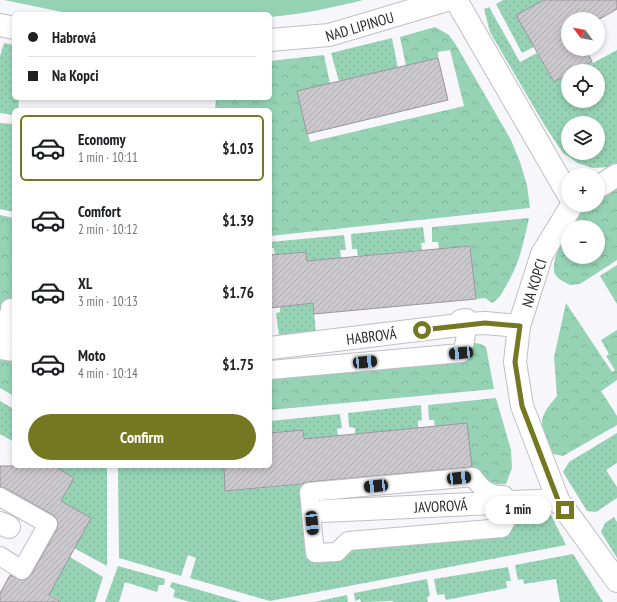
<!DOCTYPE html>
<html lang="en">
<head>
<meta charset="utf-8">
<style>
	:root { --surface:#fff; --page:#f6f6f6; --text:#202124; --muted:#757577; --line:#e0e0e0; --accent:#737821 }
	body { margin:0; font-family:"PT Sans Narrow",sans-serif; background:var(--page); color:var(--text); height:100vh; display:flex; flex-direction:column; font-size:15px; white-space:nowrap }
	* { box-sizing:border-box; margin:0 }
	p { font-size:13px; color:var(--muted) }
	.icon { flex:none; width:22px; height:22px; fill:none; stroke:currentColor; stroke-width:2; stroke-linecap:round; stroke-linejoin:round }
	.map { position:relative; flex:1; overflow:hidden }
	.drawer { position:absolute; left:12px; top:108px; width:260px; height:360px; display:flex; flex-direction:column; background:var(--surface); border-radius:6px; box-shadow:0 2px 6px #0003 }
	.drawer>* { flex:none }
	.top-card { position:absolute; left:12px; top:12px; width:260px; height:88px; border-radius:6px; box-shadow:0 2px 6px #0003; display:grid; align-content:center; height:88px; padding:0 16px; background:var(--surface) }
	.needle { width:26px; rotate:302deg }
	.controls { position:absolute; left:561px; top:12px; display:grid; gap:8px }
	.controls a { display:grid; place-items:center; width:44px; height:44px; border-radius:50%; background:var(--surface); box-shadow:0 2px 6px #0003; font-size:20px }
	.end { position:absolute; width:18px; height:18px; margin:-9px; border:5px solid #737821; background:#fff; box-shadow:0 0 0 2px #fff }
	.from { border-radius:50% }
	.bubble { position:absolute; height:28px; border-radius:14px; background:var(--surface); box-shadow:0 2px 6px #0003; font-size:13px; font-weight:600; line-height:28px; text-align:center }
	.car { position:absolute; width:12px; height:24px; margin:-12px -6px; border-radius:5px; box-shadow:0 0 3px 1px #0007; background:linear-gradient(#222 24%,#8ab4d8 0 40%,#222 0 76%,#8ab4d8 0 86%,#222 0) }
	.top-card b { display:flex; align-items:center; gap:14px; height:38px; font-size:15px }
	.top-card b+b { border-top:1px solid var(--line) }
	.top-card i { width:10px; height:10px; background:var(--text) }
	ul { padding:7px 0 0; list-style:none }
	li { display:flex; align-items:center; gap:12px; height:66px; margin:0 8px 6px; padding:0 8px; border:2px solid transparent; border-radius:6px }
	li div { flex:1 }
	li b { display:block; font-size:15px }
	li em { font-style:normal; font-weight:600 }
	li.current { border-color:var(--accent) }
	li>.icon { width:36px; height:36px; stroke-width:1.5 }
	.button { display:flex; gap:8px; margin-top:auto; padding:8px 16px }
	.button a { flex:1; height:46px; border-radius:24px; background:var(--accent); color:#fff; font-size:16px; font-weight:600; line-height:46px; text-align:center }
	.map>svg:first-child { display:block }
</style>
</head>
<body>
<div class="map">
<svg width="617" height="602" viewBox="0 0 617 602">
	<defs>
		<pattern id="grass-dots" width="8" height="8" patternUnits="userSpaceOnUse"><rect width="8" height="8" fill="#96d3b5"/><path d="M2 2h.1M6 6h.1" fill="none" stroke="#81b59c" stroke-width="1.8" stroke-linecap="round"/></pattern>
		<pattern id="forest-crowns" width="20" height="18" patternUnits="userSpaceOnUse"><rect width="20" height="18" fill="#96d3b5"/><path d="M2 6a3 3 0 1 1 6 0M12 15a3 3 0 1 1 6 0" fill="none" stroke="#81b59c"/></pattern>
		<pattern id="building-hatch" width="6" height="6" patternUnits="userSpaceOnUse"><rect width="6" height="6" fill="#cac8cd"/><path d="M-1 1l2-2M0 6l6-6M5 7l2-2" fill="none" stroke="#aeacb0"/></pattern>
	</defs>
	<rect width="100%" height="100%" fill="#f6f6fb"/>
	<!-- grass -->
	<path fill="url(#grass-dots)" fill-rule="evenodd" d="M503,0H544L534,47L522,53L496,4Z
		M489,7L520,62L537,53L554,82L568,74V101H598V71H574L592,61L593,63L617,50V165L611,167L592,168L578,163L563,153L545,126L490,32L484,9ZM568,123H598V153H568Z
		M392,38L398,68L339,81L331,53Z
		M4,43L14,45V98H19L18,110H14V115L0,113V56Z
		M0,123L14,124V212L0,209Z
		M423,227L425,243H421L422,250L358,256L357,249H352L351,234Z
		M344,235L346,250H340L341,258L307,261L306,252L275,255L274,248H270V242Z
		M313,303L316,333L279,336L276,313L280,312V307Z
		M0,401L14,409V442L0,434Z
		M421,405L422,420L418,421V428L355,434V428L349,427L348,413Z
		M340,414L342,428L337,429L338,436L304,439L303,430L271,433L270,421Z
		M617,433V463L606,470L617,487V498L596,512L587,511L563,472L569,462Z
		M54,466H107V566L74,548L91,518L61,501L74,478Z
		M118,466H224L226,491L309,484L315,553L502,528L517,511L536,510L550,513L566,545L270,601L190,578L196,558L188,555L181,576L119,558Z
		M614,517L617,522V558L601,532L605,523Z
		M573,554L603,602H560L556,579L524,584L523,579L518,580L515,565Z
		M70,557L103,577L95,602H62L49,594Z
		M118,566L165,579L164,585H159L157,592L125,582L119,602H105Z
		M508,567L511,581H506L507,588L446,600L444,594L437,595L434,579Z
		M427,579L430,596L427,597L428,602H394L393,601L361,602L360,599L355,601L354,593Z
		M172,582L241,602H190L173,597L175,590L170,587Z
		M347,595L348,601L347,602H314Z"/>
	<!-- forest -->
	<path fill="url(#forest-crowns)" d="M435,27L449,35L456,45L511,140L520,162L527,185L530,208L270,236V110H215L216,98H270V61L324,55L330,84L297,91L310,142L464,106L450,50L438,52V58L406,66L400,37Z
		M617,187V260L580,284L570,285C565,282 558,280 555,274C550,263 562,239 568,230V257H598V227H570C577,215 583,205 598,205V199Z
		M0,215L14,218V288L0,348Z
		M529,218C523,245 520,262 506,286C502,293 499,299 492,303L485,298L476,299L470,246L439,249L438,242H432V227Z
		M617,265V304L600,276Z
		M566,303L612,372L615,370L606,356L609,354L601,340L617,330V380L601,391L617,416V425L563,456L553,454C540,426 535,421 557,396L554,357Z
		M475,343L481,344L486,347L494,389L270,410V370Z
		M0,350L14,352V396L0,388Z
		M496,398L511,450L512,468L506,484C493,485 490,483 481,473L472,474L467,423L435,426L434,420H429L428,405Z"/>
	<!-- garden -->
	<path fill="#96d3b5" d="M4,0H363C332,8 302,14 270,17V14H72Z"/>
	<!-- building -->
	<path fill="url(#building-hatch)" stroke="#98979b" d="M544,0H617V9L598,20L568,19V49H585L592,61L574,71H568V74L554,82L516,15Z
		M438,58L448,100L307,134L297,91Z
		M470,246L476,299L314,314L313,303L270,308V255L306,252L307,261Z
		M467,423L472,467L308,482L302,484L225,491L224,466H270V433L303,430L304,439Z
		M0,466H54L74,478L61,501L91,518L49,595L61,602H0V593L10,575L22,580L27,579L31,575L57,529L58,524L57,519L53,515L5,488L0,487Z"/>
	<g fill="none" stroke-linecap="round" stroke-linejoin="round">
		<!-- service casing -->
		<g stroke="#c0bfc4" stroke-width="20">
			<path id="service" d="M14,308H10V316L0,350L14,352
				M270,370L461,353C466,343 467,330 467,318L460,319
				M473,477C481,488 489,496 504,495L508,517L502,528L348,541L337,552L315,553L309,492Z
				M0,497L48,524L22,570L0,556"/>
		</g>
		<!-- minor casing -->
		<g stroke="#c0bfc4" stroke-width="24">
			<g id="minor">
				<path d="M456,0L568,194"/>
				<path d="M0,25L14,28"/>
				<path id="s1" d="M270,40L329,35L447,0"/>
				<path d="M598,187L617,175"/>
				<path d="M572,205L542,254L519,326L515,362L522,406L558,500L617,581"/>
				<path d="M10,316L14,317"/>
				<path id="s2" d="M270,348L467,324L485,323L519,326"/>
				<path id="s3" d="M324,511L558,500"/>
				<path d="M0,523L9,527"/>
			</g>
		</g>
		<!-- service -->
		<use href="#service" stroke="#fff" stroke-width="18"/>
		<!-- minor -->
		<use href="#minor" stroke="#fff" stroke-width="22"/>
	</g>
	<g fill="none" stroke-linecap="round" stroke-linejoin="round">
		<!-- route -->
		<path stroke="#737821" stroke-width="5" d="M422,330L485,323L520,326L515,362L522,406L558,500L565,510"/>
	</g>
	<g text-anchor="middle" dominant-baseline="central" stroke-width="3.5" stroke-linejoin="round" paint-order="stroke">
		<!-- street labels -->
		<g font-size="15" fill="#2c2c2e" stroke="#fff">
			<text stroke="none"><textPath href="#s1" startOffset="91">NAD LIPINOU</textPath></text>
			<text transform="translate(534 283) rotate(-72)">NA KOPCI</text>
			<text stroke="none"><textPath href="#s2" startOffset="102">HABROVÁ</textPath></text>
			<text stroke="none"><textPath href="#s3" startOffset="117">JAVOROVÁ</textPath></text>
		</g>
	</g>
</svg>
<div class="controls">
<a><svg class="needle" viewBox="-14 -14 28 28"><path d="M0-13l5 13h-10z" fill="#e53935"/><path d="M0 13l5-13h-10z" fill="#757577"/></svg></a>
<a><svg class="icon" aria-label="locate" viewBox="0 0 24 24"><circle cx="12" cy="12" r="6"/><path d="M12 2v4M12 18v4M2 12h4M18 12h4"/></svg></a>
<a><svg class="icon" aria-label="layers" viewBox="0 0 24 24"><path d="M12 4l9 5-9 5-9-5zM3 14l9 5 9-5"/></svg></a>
<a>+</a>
<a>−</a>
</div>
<i class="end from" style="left:422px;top:330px"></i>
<i class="end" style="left:565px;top:510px"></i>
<div class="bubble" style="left:485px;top:496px;width:66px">1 min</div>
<i class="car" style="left:461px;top:353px;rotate:265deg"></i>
<i class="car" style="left:365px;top:362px;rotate:85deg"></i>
<i class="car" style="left:459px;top:478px;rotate:84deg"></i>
<i class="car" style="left:376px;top:486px;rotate:264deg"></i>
<i class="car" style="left:312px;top:523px;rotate:174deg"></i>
<div class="top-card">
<b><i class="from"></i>Habrová</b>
<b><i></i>Na Kopci</b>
</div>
<section class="drawer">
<ul>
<li class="current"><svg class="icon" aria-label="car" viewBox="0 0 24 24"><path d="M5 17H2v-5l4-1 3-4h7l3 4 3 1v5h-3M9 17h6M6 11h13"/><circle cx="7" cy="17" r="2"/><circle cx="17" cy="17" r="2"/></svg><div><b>Economy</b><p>1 min · 10:11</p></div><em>$1.03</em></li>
<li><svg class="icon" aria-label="car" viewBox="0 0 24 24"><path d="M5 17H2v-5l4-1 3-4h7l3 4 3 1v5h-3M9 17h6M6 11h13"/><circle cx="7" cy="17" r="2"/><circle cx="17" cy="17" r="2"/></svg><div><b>Comfort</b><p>2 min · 10:12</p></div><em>$1.39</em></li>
<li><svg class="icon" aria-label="car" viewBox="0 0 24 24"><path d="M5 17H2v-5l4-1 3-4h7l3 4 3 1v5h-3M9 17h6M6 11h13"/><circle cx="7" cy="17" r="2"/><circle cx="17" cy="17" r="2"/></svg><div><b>XL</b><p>3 min · 10:13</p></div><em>$1.76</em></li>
<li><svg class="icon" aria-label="car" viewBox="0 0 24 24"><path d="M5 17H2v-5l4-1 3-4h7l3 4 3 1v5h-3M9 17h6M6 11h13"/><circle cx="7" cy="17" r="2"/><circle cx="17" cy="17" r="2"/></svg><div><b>Moto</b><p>4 min · 10:14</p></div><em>$1.75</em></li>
</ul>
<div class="button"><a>Confirm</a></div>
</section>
</div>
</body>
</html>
